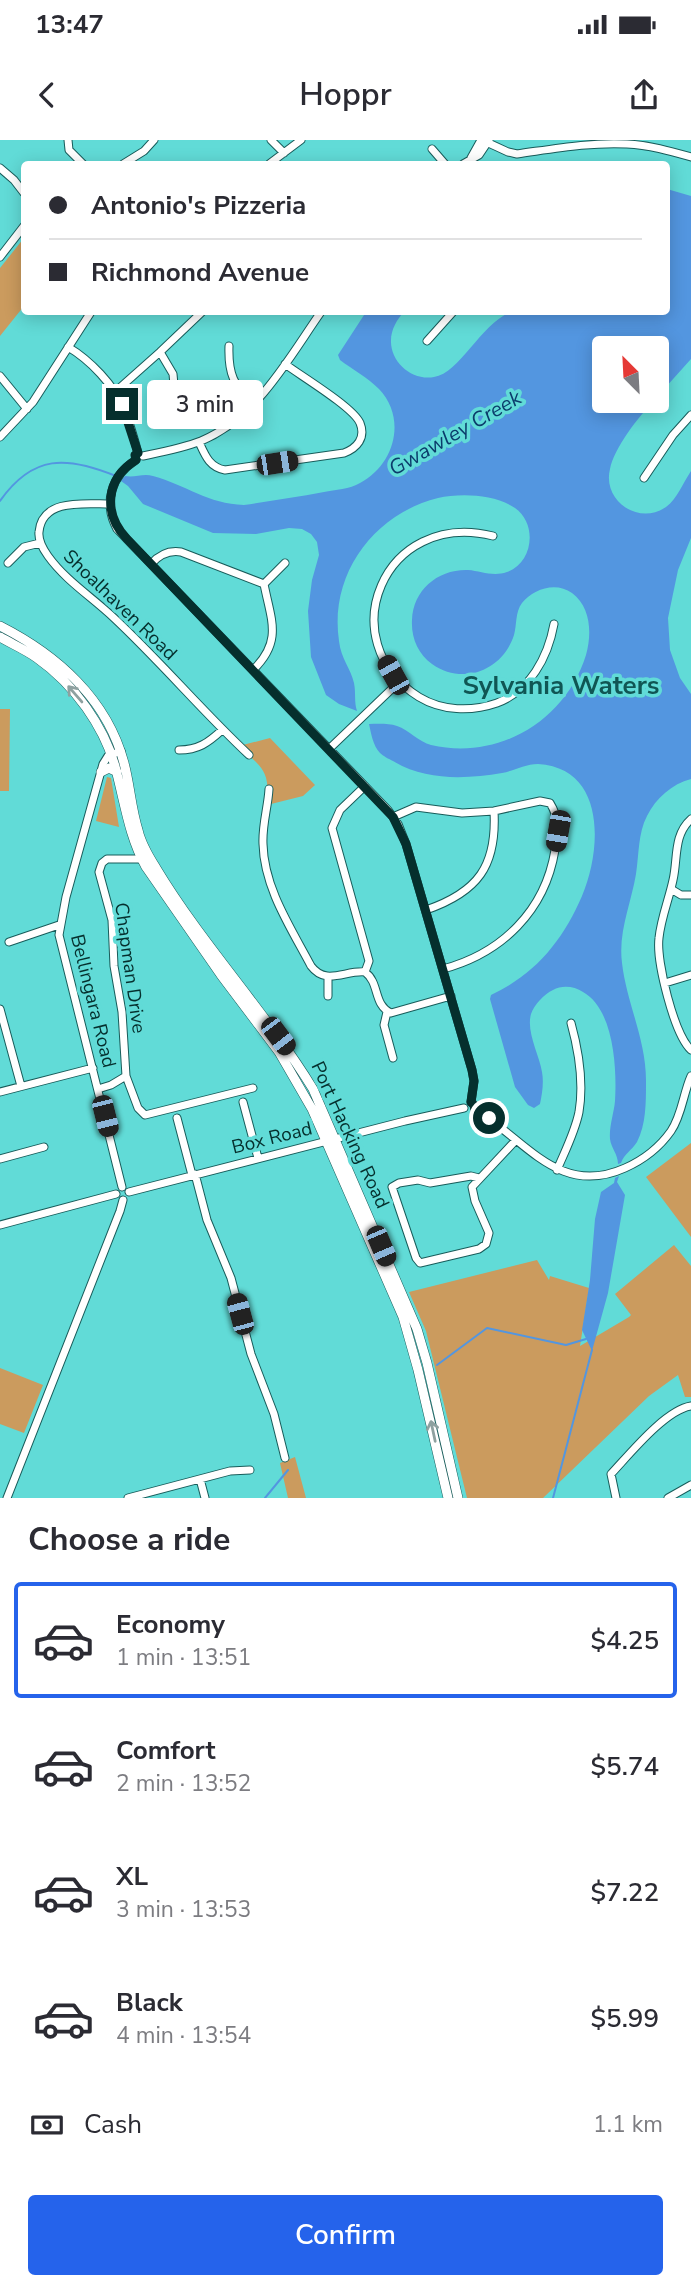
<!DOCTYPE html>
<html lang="en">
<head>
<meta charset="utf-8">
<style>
	:root { --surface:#fff; --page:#f7f7f7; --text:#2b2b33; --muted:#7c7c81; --line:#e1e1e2; --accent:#2563eb }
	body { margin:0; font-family:"Nunito Sans",sans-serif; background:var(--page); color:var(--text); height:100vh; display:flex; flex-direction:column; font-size:26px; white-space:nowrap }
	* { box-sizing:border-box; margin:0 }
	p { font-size:23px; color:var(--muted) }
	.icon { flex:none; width:38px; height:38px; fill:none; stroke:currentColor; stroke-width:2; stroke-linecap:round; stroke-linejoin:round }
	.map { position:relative; height:1358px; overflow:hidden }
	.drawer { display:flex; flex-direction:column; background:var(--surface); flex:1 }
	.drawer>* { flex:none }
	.banner { position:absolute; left:21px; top:21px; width:649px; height:154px; border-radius:7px; box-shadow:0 4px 18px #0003; display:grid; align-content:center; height:154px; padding:0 28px; background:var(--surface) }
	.needle { width:46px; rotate:336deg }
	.tools { position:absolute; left:592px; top:196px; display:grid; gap:14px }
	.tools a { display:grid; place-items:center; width:77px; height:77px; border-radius:7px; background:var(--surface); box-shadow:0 4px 18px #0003; font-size:35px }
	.end { position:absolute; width:32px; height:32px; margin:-16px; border:9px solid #052f2d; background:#fff; box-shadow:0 0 0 4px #fff }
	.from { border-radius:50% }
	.bubble { position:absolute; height:49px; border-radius:7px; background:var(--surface); box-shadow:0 4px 18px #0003; font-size:23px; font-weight:600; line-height:49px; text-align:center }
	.car { position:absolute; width:21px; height:42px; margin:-21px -10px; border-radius:9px; box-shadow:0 0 5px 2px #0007; background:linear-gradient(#222 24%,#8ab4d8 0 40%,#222 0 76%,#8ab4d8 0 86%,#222 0) }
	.banner b { display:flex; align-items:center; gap:24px; height:66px; font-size:26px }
	.banner b+b { border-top:2px solid var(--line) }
	.banner i { width:18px; height:18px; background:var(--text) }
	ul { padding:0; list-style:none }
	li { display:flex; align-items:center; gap:21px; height:116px; margin:0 14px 10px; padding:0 14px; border:4px solid transparent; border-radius:7px }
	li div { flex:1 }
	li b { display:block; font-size:26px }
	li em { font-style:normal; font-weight:600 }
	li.on { border-color:var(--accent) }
	li>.icon { width:63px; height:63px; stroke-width:1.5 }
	h2 { padding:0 28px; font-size:32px; line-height:84px }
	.pay { display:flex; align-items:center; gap:18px; height:77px; padding:0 28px; font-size:26px }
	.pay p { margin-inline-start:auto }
	.cta { display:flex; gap:14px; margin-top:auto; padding:14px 28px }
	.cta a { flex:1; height:80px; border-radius:7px; background:var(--accent); color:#fff; font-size:28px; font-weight:600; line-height:80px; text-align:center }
	.status { display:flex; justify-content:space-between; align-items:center; height:49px; padding:0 35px; background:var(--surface); direction:ltr }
	.status svg { height:19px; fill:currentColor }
	header { display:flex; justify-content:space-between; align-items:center; height:91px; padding:0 28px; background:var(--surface); font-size:32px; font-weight:600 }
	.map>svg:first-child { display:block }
</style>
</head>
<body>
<div class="status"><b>13:47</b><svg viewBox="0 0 49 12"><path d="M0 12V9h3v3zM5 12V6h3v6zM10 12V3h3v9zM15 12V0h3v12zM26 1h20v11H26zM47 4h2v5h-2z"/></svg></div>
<header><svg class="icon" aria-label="back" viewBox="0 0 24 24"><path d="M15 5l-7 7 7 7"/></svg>Hoppr<svg class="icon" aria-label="share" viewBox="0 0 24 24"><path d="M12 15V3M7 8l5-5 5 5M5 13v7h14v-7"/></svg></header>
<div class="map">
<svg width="691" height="1358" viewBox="0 0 691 1358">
	<rect width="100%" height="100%" fill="#61dbd7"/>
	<!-- green -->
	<path fill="#cb9b5e" d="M24,98V166L0,196V128Z
		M0,569H10L9,651H0Z
		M270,598L315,645L303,656L267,665C270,630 263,629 239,606Z
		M107,637L111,638L119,687L96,681Z
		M691,1003V1097L646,1037Z
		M674,1105L691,1126V1257H685L678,1235L649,1256L543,1358H467L426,1191L409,1152L537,1120L549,1140L550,1136L589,1148L580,1206L629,1177L631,1175L615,1154Z
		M0,1228L43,1245L24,1293L0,1284Z
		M295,1317L306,1358H288L280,1323Z"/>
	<!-- water -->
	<path fill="#5396e0" d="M667,49L691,56V219L656,258V208H604V261H654C639,276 614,308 610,329C602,361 639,386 666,367C677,359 683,343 691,331V398L678,430L668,478L670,510L680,538L691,554V639C672,644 656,658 647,676C638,693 639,715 636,734C631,764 618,792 622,823C627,865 647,901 646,944C646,962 646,985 637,1002C632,1010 624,1014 621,1023L618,1024C618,1014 611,1008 610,999C609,986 614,973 615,961C617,929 614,869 583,852C574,846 562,845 553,850C544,854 534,865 531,874C526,892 539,914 542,932C544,943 542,954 540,964L534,968L528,965L515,947L490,859L491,855C536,834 563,800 582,756C602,709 606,628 538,624C525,624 514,631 502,633C466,639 426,641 393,621C389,619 383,616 380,613C373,606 371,593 369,584C377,584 388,583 397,586C409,590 419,602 431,605C499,621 566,580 586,515C592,494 591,467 572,453C556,441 533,449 522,463C515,472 517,485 514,495C503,530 463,546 432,524C418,514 411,498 412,480C413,450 438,429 468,430C481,431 493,437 507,432C533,423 538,384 515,368C495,354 460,353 438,358C374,374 329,434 339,501C341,519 351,529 354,543C356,553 354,562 357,571L339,564L326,555L311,517L308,471L312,440L319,415L317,402L311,394L302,389L289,388L256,394L213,393L143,364L128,346L121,341L125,336C135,338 143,333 153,336C186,345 208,364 244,365C271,361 297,357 324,352C335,350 350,349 360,343C395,325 407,278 379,249C368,238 352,229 340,220L338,215L366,172H404C397,179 391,190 391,200C390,222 412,241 434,237C460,233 481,183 511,172C521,168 537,172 548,172C588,172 627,172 667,172Z
		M619,1036L617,1042L625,1055L608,1153L592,1211L582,1190L590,1140L595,1079L601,1052L614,1043L615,1038Z"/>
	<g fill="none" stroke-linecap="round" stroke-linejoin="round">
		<!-- stream -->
		<path stroke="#5396e0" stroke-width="2" d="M0,361C33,314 67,316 116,336
			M437,1225L487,1188L566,1205L586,1199
			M265,1358L288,1330
			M553,1358L592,1210"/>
		<!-- minor casing -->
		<g stroke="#185c5a" stroke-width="9">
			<path id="minor" d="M68,0L69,10L83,24
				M271,0L284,13
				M482,0L508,12L517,14C553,9 590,2 627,4C649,5 670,11 691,17
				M432,9L445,24
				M471,18L481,0
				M123,24L144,11L154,0
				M269,24L301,0
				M463,24L479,15L489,0
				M0,28L14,40L24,53
				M0,117L24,86
				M427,201L453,172
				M229,206C228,235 234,244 252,265
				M68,207C90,220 114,245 124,269C130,283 134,298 138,313
				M160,212L173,234L174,245
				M0,236L27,269
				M115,252L160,212L202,172
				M0,297L33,262L91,172
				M199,302C205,315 209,327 225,330L344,313C357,308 366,298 360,283C353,267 301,236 285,224
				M143,316C162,312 183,308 201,301C257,278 288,219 321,172
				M136,320C111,336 103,363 117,389L388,670L398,684L406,704L472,930L474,941L471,962
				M644,338L673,295L691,275
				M110,364C85,364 42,358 39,392C38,401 43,409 48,416C66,441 92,457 114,478C161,522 202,571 249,615
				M493,396C383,369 330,501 419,557C442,571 471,572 497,563C530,551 548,517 554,484
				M8,423L24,407L40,403
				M151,424C159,415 169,410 181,412L264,444C271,480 283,501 253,530
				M264,444L285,423
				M329,609L399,542
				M179,610C198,610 208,603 222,590
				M121,611L108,616L103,624L66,757L59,795L122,1047
				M365,646L340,670L332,688L369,821L365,832C380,843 373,865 391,873L451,856
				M269,649C268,667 262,685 263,704C264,748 291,788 311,826C326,846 345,830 365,832
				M393,677L416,667L462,673L494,671L540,661L550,663C560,679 558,692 555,710C545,771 502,813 443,829
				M691,679C673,695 678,719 673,740C669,759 661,778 659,798C656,821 674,894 691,910
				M142,719H107L102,723L99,732L112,780L114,826L122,872L126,936L138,968L145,975L253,948
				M671,749L681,755H691
				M426,770C478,752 497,726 494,671
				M9,802L59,785
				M328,837V856
				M665,843L691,835
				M0,869L21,946
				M387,872L384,885L393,918
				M98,949L111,945L126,936
				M0,952L93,928
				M243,962L258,1018
				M475,970C525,998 558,1058 625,1028C643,1020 659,1008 671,991C682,975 683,954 691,936
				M177,978L192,1035
				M0,1019L44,1007
				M557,1030C565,1011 575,992 579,972C584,942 579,912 571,883
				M195,1034L207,1080L231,1138L251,1214L274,1274L285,1318
				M479,1038L471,1036L430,1043L418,1040L399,1043L392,1047L416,1118L420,1123L479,1109L486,1104L489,1093L475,1061L472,1047L516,1000
				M129,1052L405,981L464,968
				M0,1085L116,1054
				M200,1339L205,1358
				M7,1358L120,1071L123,1060
				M128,1358L230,1331L250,1330
				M616,1358L611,1334C629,1315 665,1270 691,1266
				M668,1358L691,1345"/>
		</g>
		<!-- major casing -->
		<g stroke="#185c5a" stroke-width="10">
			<path id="major" d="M0,486C57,515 107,559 124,623C130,645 131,668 138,690C141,704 149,717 156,728C203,806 266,872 313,949L417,1189L427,1223L458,1358
				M0,497C12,504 26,510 37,518C74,544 105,587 116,630C125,664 129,696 146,727L221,835L279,912L312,969L403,1177L418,1230L448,1358
				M101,632L109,628L117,632"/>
		</g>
		<!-- minor -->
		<use href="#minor" stroke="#fff" stroke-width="7"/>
		<!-- major -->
		<use href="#major" stroke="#fff" stroke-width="9"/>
	</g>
	<!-- one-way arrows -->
	<defs><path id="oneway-shaft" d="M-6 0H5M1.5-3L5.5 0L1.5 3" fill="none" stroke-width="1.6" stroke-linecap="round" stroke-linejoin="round" transform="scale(1.75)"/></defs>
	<g stroke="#8ea1a0">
		<use href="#oneway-shaft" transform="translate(75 554) rotate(-131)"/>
		<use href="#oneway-shaft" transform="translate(433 1291) rotate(-102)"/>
	</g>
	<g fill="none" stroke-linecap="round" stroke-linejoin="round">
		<!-- route -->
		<path stroke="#052f2d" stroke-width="9" d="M122,264L138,313L135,315L136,320C105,339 103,374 127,399L393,677L406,704L472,930L474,941L471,962L474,965L475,970L489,978"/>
	</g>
	<g text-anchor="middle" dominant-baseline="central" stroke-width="7" stroke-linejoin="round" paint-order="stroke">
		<!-- street labels -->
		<g font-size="19" fill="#052f2d" stroke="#61dbd7">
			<text transform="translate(120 465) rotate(44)">Shoalhaven Road</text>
			<text transform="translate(130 828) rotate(82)">Chapman Drive</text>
			<text transform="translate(93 861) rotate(76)">Bellingara Road</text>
			<text transform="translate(350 995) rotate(65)">Port Hacking Road</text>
			<text transform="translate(272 998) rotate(-14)">Box Road</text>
		</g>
		<!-- water labels -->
		<g font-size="21" font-style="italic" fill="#0b3c6b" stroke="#61dbd7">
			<text transform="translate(455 293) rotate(-30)">Gwawley Creek</text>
		</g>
		<!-- district labels -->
		<g font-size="26" font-weight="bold" fill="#105654" stroke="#61dbd7">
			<text x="561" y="545">Sylvania Waters</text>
		</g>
	</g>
</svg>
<div class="tools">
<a><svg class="needle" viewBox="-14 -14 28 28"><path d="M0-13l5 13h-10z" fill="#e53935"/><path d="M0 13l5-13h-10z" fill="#7c7c81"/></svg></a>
</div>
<i class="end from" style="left:489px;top:978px"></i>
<i class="end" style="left:122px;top:264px"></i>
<div class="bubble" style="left:147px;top:240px;width:116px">3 min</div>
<i class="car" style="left:277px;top:323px;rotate:81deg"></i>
<i class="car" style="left:393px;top:535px;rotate:331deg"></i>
<i class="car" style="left:558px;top:691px;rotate:190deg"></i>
<i class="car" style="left:278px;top:896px;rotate:143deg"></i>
<i class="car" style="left:105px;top:976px;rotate:166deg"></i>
<i class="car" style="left:381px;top:1106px;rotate:157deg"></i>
<i class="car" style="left:240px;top:1174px;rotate:345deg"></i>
<div class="banner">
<b><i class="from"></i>Antonio's Pizzeria</b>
<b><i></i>Richmond Avenue</b>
</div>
</div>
<section class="drawer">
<h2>Choose a ride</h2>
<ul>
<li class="on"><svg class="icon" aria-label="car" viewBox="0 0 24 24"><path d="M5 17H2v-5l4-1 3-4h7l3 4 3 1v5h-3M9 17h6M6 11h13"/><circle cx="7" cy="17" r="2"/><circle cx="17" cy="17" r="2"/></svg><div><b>Economy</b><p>1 min · 13:51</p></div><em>$4.25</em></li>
<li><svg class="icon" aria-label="car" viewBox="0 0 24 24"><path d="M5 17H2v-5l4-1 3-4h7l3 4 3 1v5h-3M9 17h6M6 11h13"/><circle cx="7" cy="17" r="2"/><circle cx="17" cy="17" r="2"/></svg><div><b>Comfort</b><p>2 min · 13:52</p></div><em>$5.74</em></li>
<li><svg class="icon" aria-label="car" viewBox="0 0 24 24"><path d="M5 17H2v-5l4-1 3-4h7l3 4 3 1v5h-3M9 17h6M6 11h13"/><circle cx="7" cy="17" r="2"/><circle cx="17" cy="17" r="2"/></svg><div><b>XL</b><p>3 min · 13:53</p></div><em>$7.22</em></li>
<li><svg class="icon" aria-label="car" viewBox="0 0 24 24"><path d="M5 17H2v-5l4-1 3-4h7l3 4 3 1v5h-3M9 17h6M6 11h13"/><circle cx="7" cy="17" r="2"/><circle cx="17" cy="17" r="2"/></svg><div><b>Black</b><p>4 min · 13:54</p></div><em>$5.99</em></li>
</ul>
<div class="pay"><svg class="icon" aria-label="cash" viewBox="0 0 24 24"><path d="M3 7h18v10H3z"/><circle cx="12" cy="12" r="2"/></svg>Cash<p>1.1 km</p></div>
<div class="cta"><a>Confirm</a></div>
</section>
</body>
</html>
